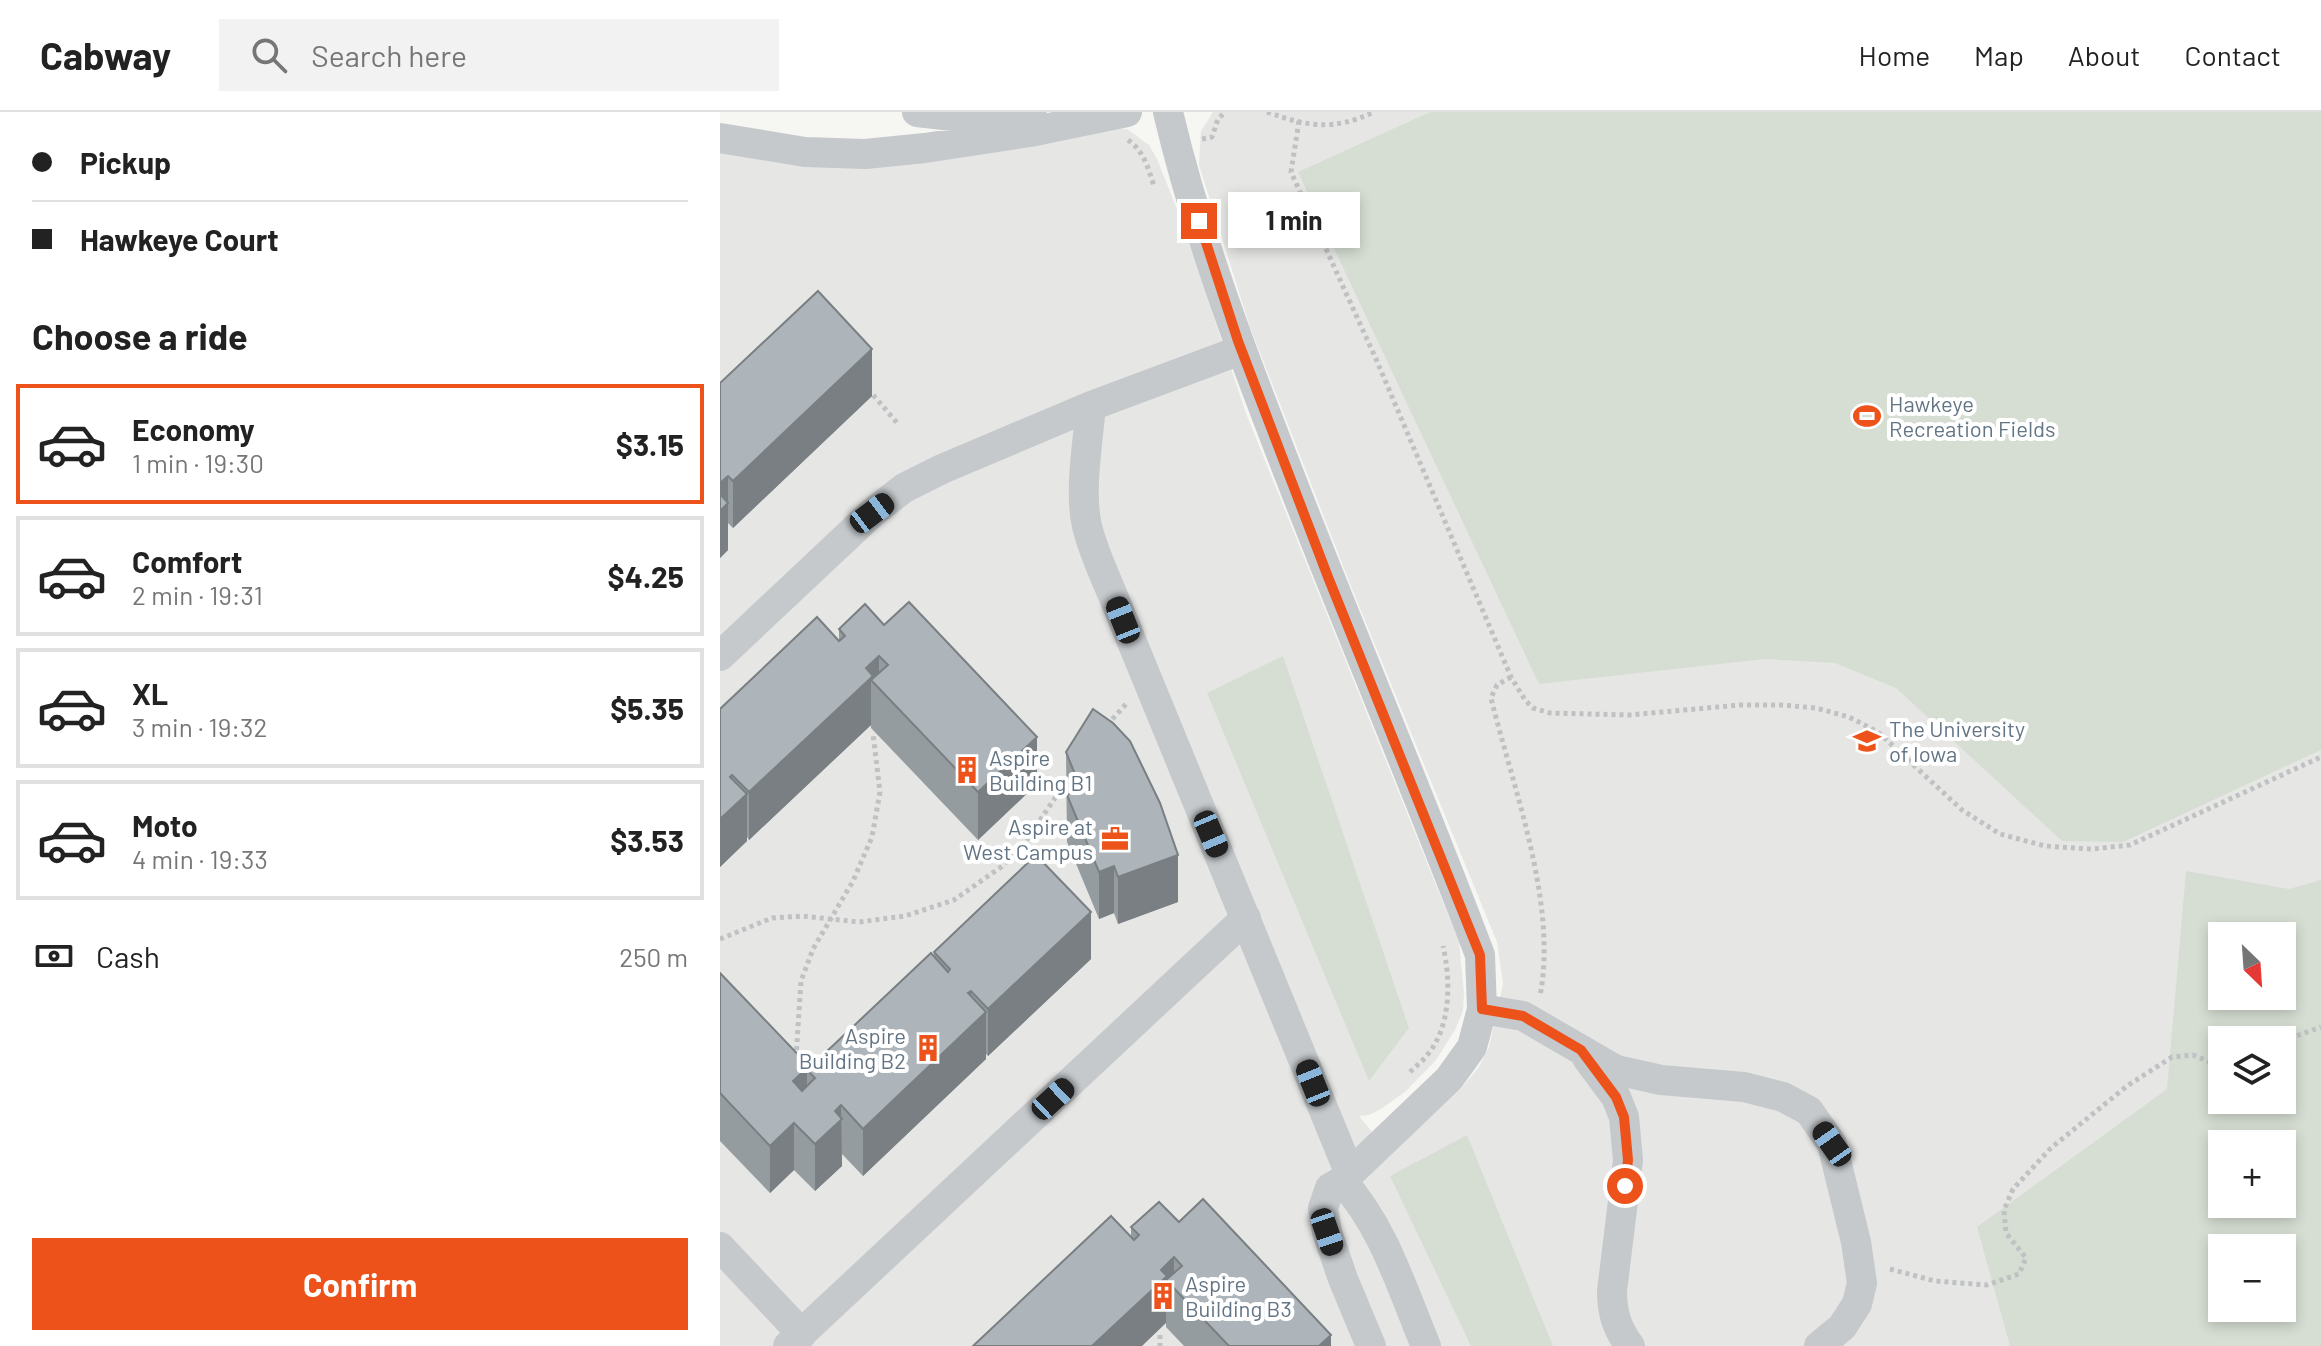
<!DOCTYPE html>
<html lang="en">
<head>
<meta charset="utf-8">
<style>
	:root { --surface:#fff; --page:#f2f2f2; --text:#222; --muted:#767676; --line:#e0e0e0; --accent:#ed521a }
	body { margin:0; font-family:Barlow,sans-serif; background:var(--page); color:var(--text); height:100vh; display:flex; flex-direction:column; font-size:30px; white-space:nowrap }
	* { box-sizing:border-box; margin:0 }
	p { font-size:26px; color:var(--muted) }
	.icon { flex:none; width:44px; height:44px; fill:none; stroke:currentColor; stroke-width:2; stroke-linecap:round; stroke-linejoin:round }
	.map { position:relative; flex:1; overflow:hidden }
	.side { display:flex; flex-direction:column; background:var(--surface); width:720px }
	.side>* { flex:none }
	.guide { display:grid; align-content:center; height:176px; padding:0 32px; background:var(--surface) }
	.needle { width:52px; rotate:155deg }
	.controls { position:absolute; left:1488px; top:810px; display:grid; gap:16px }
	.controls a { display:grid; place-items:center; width:88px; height:88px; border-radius:0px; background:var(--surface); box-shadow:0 4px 12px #0003; font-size:40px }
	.end { position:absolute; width:36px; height:36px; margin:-18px; border:10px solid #ed521a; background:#fff; box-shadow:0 0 0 4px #fff }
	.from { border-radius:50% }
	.bubble { position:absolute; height:56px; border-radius:0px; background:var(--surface); box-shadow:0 4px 12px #0003; font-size:26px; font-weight:700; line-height:56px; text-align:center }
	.car { position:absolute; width:24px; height:48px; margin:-24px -12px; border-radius:10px; box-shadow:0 0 6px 2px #0007; background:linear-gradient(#222 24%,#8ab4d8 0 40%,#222 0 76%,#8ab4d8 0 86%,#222 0) }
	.guide b { display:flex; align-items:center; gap:28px; height:76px; font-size:30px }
	.guide b+b { border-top:2px solid var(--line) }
	.guide i { width:20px; height:20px; background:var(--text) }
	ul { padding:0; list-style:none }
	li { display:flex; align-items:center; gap:24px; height:120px; margin:0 16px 12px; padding:0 16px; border:4px solid var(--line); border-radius:0px }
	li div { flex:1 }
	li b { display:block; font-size:30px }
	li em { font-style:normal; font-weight:700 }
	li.selected { border-color:var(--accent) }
	li>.icon { width:72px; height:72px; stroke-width:1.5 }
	h2 { padding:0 32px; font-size:36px; line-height:96px }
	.pay { display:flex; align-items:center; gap:20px; height:88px; padding:0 32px; font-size:30px }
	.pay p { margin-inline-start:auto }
	.cta { display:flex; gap:16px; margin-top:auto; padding:16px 32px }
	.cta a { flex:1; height:92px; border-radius:0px; background:var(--accent); color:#fff; font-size:32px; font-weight:700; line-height:92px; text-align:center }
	header { display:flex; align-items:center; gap:48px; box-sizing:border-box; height:112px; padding:0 40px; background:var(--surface); border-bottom:2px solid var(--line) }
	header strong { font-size:38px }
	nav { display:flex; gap:44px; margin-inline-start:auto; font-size:28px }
	.search { width:560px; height:72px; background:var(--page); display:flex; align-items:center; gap:20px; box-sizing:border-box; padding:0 28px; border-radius:0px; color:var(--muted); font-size:30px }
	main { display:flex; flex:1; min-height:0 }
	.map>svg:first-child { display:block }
</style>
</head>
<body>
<header>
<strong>Cabway</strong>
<div class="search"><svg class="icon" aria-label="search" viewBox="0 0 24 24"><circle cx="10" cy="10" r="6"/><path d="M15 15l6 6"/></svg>Search here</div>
<nav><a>Home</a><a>Map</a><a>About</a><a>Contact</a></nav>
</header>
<main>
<section class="side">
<div class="guide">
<b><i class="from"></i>Pickup</b>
<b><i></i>Hawkeye Court</b>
</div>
<h2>Choose a ride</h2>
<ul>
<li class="selected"><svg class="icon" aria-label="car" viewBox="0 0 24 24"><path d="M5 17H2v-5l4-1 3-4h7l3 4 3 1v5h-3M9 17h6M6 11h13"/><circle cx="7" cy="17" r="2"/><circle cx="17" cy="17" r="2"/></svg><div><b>Economy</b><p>1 min · 19:30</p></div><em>$3.15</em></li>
<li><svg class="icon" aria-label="car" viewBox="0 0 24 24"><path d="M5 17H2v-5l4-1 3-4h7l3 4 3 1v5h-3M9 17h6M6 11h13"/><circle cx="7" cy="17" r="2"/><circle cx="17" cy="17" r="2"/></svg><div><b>Comfort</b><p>2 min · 19:31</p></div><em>$4.25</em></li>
<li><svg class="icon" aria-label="car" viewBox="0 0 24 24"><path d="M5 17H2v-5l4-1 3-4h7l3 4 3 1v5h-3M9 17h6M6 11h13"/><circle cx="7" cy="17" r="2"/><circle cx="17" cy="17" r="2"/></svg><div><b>XL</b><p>3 min · 19:32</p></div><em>$5.35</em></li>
<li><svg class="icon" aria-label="car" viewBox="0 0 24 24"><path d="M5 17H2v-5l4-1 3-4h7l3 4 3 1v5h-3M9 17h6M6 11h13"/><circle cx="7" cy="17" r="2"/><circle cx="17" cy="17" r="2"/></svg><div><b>Moto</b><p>4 min · 19:33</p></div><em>$3.53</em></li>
</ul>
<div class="pay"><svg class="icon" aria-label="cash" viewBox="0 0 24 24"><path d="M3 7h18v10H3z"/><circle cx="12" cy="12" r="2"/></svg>Cash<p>250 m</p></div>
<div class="cta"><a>Confirm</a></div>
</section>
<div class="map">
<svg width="1601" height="1234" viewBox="0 0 1601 1234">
	<rect width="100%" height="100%" fill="#f6f6f2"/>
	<!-- built -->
	<path fill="#e6e7e5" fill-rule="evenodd" d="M493,0H1601V1234H0V38L382,15L407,17L429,33L437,47L460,105L527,304L739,830L744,881L743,899L735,918L716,948L686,979L661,997L649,1003L639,1004L670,1042L740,978L759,955L769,935L783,872L777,830L632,477L530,215L479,53L481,19ZM1502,824H1562V884H1502ZM1502,928H1562V988H1502ZM1502,1032H1562V1092H1502ZM1502,1136H1562V1196H1502Z"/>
	<!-- green -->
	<path fill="#d6ded3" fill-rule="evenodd" d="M710,0H1601V638L1403,730L1342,729L1176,576L1115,551L1045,547L819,572L578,60Z
		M563,544L689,916L649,969L487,581Z
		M1466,759L1569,777L1601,768V1234H1290L1257,1115L1447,977ZM1502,824H1562V884H1502ZM1502,928H1562V988H1502ZM1502,1032H1562V1092H1502ZM1502,1136H1562V1196H1502Z
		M747,1023L833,1234H751L670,1064Z"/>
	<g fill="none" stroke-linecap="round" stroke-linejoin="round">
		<!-- path -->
		<path stroke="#bfc1c3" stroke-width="5" stroke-dasharray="4 4" stroke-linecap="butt" d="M547,0C589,15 613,19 654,0
			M579,9L571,60L656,247L791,565L805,588L813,596L830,601L909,603L1020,593H1061L1096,596L1129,605L1158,620L1242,698L1280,722L1325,734L1372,737L1410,733L1601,645
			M482,27L492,25L498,7L505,0
			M408,28C424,39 428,56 434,74
			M148,277L179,313
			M791,565L777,573L771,586C793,676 838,792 820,884
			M387,613L407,591
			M0,827L52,806L82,804L139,810L185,804L234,788L281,755L301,736L348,667
			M1562,929L1601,915
			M76,946L81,869L93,837L133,769L152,725L160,680L153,622
			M690,960C696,954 703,949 708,942C731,914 731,868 723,834
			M1170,1157L1215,1169L1267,1173L1299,1162L1306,1146L1286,1121L1284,1098L1293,1077L1331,1036L1407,974L1452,945L1473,943L1490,950L1502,948
			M440,1223V1234"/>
		<!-- minor -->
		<path stroke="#c5c9cc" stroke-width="30" d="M197,0L233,4H312
			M448,0C474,110 513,217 554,323C620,497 694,668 760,843L762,897L752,935L729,967L622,1069L610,1076L603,1096L607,1120L623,1167L651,1234
			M0,26L85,40L145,42L205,36L310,20L407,0
			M521,238L371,294C368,329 359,380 367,414C373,440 386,466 396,491L630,1062
			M0,544L152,401L184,376L222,357L371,294
			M762,897L803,904L896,958L941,968L1024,975L1063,985L1089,999L1112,1032L1136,1130L1142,1171L1137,1192L1122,1215L1099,1234
			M867,946L896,985L904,1005L908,1048L892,1179C892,1201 897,1217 910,1234
			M622,1069C664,1115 682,1177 706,1234
			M0,1135L82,1222
			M68,1234L526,806"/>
	</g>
	<!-- wall -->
	<path fill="#959ca0" d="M0,271L152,284L13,416L8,411V438L0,446Z
		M145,492L317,672L258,728L151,616V613L29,728L27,725V729L0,755V597L119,528V517Z
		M346,640L458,790L398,812L394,801L379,807L347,730Z
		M214,840L371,847L268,944L266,942V947L143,1064L122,1042V1054L95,1079L74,1058L50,1081L0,1029V861L89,957L214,845Z
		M459,1110L611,1234H464L446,1215V1211L411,1126V1115Z"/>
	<!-- shaded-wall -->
	<path fill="#797f82" d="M152,237V284L13,416V369Z
		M8,364V438L0,446V371Z
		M159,544V577L151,568V613L29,728V680L146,556Z
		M317,625V672L258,728V680Z
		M12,663V696L27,682V729L0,755V707L10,665Z
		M458,743V790L398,812V765Z
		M394,754V801L379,807V760Z
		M371,800V847L268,944V897Z
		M251,879V915L266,900V947L143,1064V1017Z
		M89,954V960L87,958V1002L74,1011V1058L50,1081V1034L73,969Z
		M121,993L122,1054L95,1079V1032L115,999Z
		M454,1145V1176L446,1168V1211L422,1234H372L441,1158Z
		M611,1223V1234H599Z"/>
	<!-- building -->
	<path fill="#adb5ba" stroke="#797f82" stroke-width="2" d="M98,179L152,237L13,369L8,364L0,371V271Z
		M0,382L8,391L0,399Z
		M189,490L317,625L258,680L151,568L168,553L159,544L146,556L153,564L29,680L12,663L10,665L27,682L0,707V597L97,505L119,529L125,524L119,517L145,492L164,513Z
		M373,597L393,611L410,629L440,691L458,743L398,765L394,754L379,760L347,683L361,677L346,640Z
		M316,743L371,800L268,897L251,879L248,881L266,900L143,1017L121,993L115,999L122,1007L95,1032L74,1011L50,1034L0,981V861L89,954L73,969L82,979L95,966L87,958L211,841L228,860L230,857L214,840Z
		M483,1087L611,1223L599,1234H509L446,1168L462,1154L454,1145L441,1158L447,1164L372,1234H253L391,1104L414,1128L419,1123L411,1115L439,1090L459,1110Z"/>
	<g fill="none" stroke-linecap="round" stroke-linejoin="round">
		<!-- route -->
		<path stroke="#ed521a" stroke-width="10" d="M479,109L518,229L608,465L760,843L762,897L803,904L861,938L896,985L904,1005L908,1048L905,1074"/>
	</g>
	<!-- icons -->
	<defs>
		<g id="stadium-bare" transform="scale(2.16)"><path d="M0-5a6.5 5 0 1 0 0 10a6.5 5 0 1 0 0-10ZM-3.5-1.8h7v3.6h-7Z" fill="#ed521a" stroke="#fff" stroke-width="2.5" paint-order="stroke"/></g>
		<g id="university-bare" transform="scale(2.16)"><path d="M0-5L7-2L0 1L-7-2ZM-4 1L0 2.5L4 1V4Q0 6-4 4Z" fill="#ed521a" stroke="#fff" stroke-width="2.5" paint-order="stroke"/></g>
		<g id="building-bare" transform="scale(2.16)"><path d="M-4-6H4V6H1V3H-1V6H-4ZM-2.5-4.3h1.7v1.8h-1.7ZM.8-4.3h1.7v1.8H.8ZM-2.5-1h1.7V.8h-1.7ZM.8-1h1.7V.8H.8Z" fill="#ed521a" stroke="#fff" stroke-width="2.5" paint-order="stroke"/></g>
		<g id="office-bare" transform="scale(2.16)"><path d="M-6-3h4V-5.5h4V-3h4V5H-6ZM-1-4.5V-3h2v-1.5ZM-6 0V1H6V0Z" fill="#ed521a" stroke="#fff" stroke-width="2.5" paint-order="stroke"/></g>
	</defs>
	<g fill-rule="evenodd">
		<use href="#stadium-bare" x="1147" y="304"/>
		<use href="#university-bare" x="1147" y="629"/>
		<use href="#building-bare" x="247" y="658"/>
		<use href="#office-bare" x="395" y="727"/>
		<use href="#building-bare" x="208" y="936"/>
		<use href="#building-bare" x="443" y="1184"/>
	</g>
	<g text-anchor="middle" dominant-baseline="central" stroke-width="8" stroke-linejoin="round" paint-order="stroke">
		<!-- poi labels -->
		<g font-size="22" fill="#637585" stroke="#fff" text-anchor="start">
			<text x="1169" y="291">Hawkeye<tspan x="1169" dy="25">Recreation Fields</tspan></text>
			<text x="1169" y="616">The University<tspan x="1169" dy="25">of Iowa</tspan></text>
			<text x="269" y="645">Aspire<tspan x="269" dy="25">Building B1</tspan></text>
			<text x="373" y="714" text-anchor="end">Aspire at<tspan x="373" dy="25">West Campus</tspan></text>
			<text x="186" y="923" text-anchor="end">Aspire<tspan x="186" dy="25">Building B2</tspan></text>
			<text x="465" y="1171">Aspire<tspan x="465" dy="25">Building B3</tspan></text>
		</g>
	</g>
</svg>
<div class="controls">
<a><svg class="needle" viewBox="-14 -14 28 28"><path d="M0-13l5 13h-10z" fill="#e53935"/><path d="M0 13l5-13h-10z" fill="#767676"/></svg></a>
<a><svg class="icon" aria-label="layers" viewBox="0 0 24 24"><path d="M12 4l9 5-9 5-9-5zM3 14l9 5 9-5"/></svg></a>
<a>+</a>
<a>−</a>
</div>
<i class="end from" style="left:905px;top:1074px"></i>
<i class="end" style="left:479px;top:109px"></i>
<div class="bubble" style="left:508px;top:80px;width:132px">1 min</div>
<i class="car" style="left:152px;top:401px;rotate:53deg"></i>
<i class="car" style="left:403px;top:508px;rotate:338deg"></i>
<i class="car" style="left:491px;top:722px;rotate:157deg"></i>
<i class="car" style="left:593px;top:971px;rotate:338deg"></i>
<i class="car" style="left:333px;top:987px;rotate:47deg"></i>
<i class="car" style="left:1112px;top:1032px;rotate:325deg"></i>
<i class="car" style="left:607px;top:1120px;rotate:161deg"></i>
</div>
</main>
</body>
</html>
